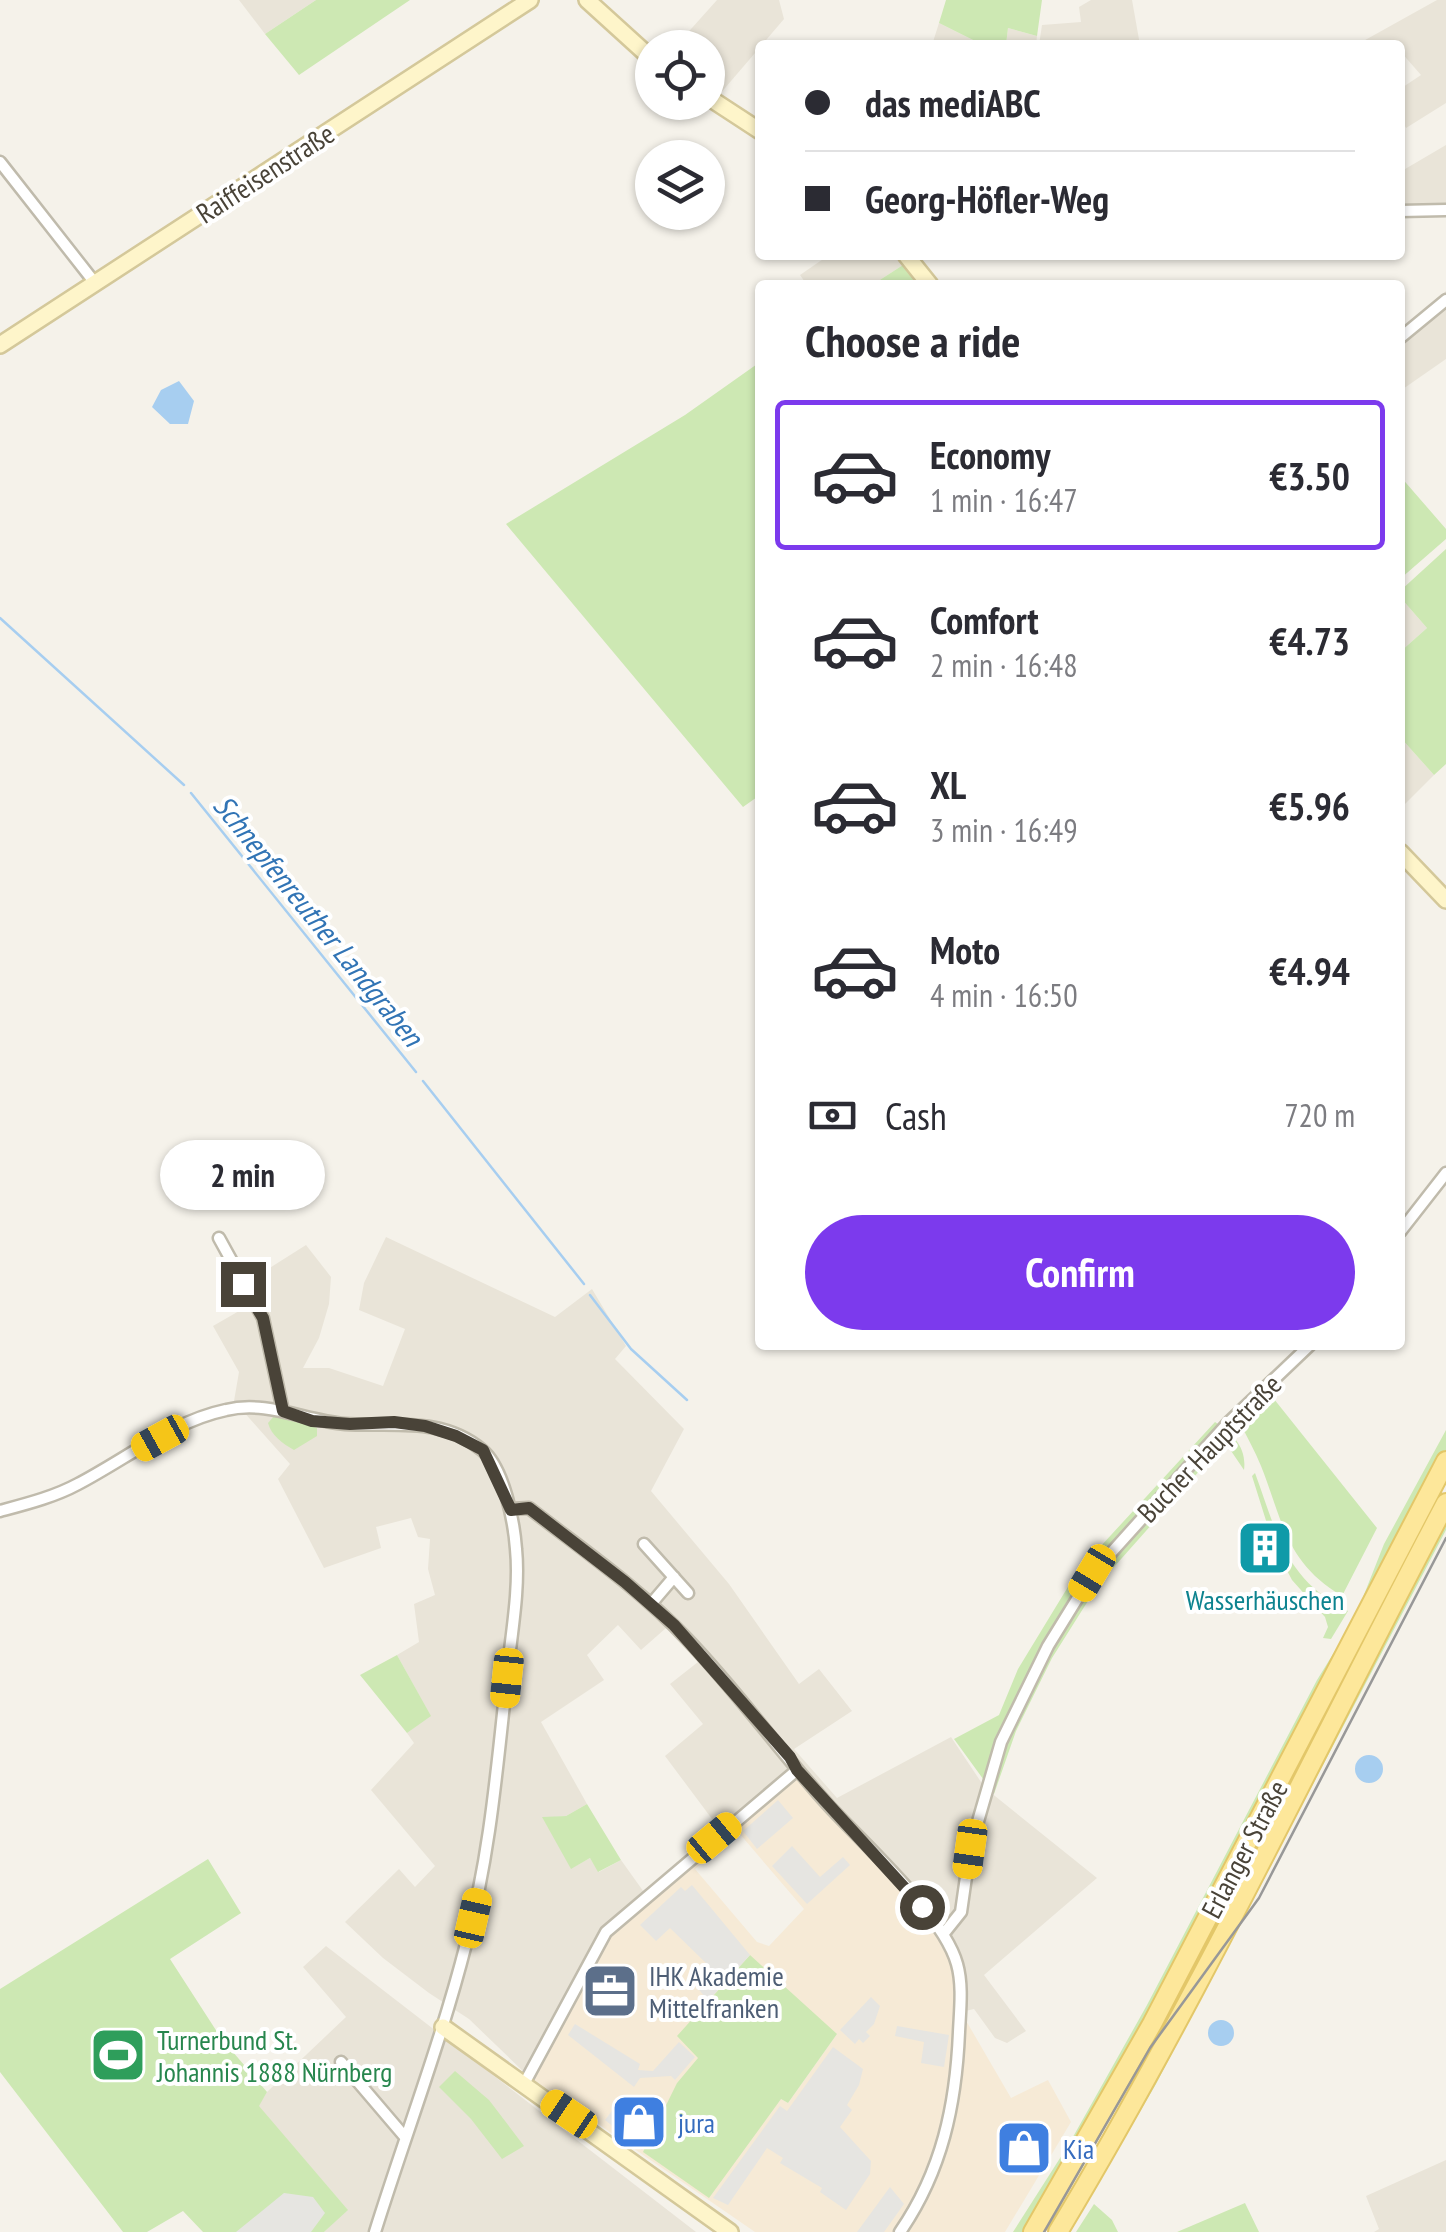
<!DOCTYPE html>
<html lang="en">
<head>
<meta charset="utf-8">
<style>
	:root { --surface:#fff; --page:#f2f2f3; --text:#2b2b33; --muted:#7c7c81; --line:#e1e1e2; --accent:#7c3aed }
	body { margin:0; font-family:"PT Sans Narrow",sans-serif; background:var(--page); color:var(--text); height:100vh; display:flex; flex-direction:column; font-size:38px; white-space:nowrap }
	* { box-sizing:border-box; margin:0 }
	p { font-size:32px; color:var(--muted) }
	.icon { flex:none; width:55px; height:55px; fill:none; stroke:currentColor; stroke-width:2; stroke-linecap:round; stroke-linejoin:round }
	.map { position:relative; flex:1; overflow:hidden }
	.details { position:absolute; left:755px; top:280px; width:650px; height:1070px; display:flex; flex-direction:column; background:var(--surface); border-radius:10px; box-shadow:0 2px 8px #0004 }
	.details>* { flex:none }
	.hud { position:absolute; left:755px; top:40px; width:650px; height:220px; border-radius:10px; box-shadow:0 2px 8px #0004; display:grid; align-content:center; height:220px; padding:0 50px; background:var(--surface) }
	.buttons { position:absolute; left:635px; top:30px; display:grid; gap:20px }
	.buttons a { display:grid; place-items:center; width:90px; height:90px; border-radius:50%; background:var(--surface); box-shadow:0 2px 8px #0004; font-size:50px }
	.end { position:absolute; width:45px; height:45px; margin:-22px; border:12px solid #494338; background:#fff; box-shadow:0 0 0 5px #fff }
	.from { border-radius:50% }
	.bubble { position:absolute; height:70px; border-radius:35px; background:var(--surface); box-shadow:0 2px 8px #0004; font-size:32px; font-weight:800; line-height:70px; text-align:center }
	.car { position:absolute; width:30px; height:60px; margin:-30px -15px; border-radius:12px; box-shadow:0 0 8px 2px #0007; background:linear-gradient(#f5c518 24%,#345 0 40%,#f5c518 0 76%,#345 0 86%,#f5c518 0) }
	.hud b { display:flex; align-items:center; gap:35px; height:95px; font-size:38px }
	.hud b+b { border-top:2px solid var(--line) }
	.hud i { width:25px; height:25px; background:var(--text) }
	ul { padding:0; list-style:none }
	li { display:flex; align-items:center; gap:30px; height:150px; margin:0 20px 15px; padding:0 30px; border:5px solid transparent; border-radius:10px }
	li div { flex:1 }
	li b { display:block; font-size:38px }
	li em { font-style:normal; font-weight:800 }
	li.active { border-color:var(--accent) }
	li>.icon { width:90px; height:90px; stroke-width:1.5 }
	h2 { padding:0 50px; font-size:45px; line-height:120px }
	.pay { display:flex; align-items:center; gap:25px; height:110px; padding:0 50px; font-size:38px }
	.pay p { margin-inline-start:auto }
	.primary-button { display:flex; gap:20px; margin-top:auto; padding:20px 50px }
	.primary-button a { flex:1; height:115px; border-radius:60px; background:var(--accent); color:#fff; font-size:40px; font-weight:800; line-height:115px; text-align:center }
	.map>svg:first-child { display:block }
</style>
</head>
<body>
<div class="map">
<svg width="1446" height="2232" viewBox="0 0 1446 2232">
	<rect width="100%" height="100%" fill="#f5f2ea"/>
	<!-- residential -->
	<path fill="#e9e4d8" d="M239,0H316L265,34Z
		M717,0H779L784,19L719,95L708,88V48H674Z
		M1091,0H1132L1140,45H1039L1042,25L1081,22L1079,7Z
		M1437,0H1446V103L1406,128L1400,117V89L1421,75L1400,51V45L1358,44Z
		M939,23L983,45H932Z
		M1008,28L1037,36L1036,45H1006Z
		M1446,145V215L1400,216V172Z
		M829,255H893L903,265L872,285H807L800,275Z
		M1446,291V359L1400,391V330Z
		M1400,597L1427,628L1400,652Z
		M1400,737L1434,775L1400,809Z
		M386,1237L555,1317L592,1289L626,1346L615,1359L684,1429L651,1491L729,1584L799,1684L819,1669L852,1711L794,1749L837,1798L951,1737L985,1788L1097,1878L984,1975L1026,2031L1007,2043L995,2038L974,2009L961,2012L798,1777L721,1831L665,1756L703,1724L670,1684L698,1662L666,1628L641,1650L618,1625L587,1655L604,1680L541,1722L587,1804L566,1816L543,1818L572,1868L590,1858L599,1872L621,1860L646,1895L527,2075L469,2019L429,1993L383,1958L345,1922L399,1869L415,1887L435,1866L371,1790L414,1743L407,1733L430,1715L397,1655L419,1642L414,1604L435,1595L428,1569L430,1539L418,1537L411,1518L376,1527L381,1548L324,1568L278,1479L290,1464L234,1401L239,1372L213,1326L258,1300L249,1281L306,1245L331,1277L329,1304L319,1338L303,1368H329L383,1386L405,1329L359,1310L364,1283Z
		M326,1946L696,2232H324L347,2209L258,2106L267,2092L346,2017L303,1967Z
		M1446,2160V2232H1374L1379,2229L1366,2196Z"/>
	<!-- commercial -->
	<path fill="#f6ead6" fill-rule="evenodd" d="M798,1777L945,1938L957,1963L961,2012L1011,2098L1048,2080L1071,2122L1005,2232H755L527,2075L591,1947L721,1831ZM739,1833L804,1909L769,1946L757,1942L695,1869ZM837,2034L788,2103L781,2099L677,2083L699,2058Z"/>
	<!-- green -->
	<path fill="#cde8b3" d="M316,0H410L299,75L265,34Z
		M946,0H1042L1037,36L1008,28L1006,45H983L939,23Z
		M903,265L919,285H872Z
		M760,362V795L743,807L506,524L685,415Z
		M1400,476L1446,529V539L1400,579Z
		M1446,549V764L1434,775L1400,737V652L1427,628L1400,597V591Z
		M1270,1394L1377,1528L1342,1596C1285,1562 1283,1521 1261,1466C1255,1451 1247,1437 1240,1423Z
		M275,1415L317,1428V1436L294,1450C283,1444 271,1435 268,1423Z
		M1215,1422C1233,1433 1247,1448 1244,1470L1225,1442L1098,1585L1052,1658L1016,1731L994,1794L954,1739L999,1715L1018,1669L1077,1572Z
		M1446,1430V1450L1273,1784L1092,2118C1070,2140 1060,2169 1047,2196C1041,2209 1033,2220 1026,2232H1013L1069,2144L1147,2005L1317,1680L1354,1620L1384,1544Z
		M1255,1473C1277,1533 1285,1579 1348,1611L1331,1639L1323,1638L1328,1627L1325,1617L1292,1580L1274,1546L1252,1476Z
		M1446,1514V1530L1156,2084L1070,2232H1062Z
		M397,1655L431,1716L407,1733L360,1675Z
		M587,1804L621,1860L598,1872L590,1858L571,1869L542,1817L566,1816Z
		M208,1859L241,1913L170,1959L221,2038L267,2092L259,2106L348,2210L324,2232H203L183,2211L147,2232H123L0,2072V1989Z
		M750,1955L837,2034L788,2103L781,2099L709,2198L643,2152L677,2083L698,2058L677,2036Z
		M455,2071L489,2100L524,2146L502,2159L471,2119L439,2087Z
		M1245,2203L1259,2232H1177Z
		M1094,2204L1112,2220L1118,2232H1076Z"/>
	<!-- parking -->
	<path fill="#e6e5e1" d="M778,1800L793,1818L757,1849L743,1831Z
		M792,1846L820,1877L843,1857L850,1865L807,1904L772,1866Z
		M692,1885L750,1955L708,2001L693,1982L708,1965L670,1928L656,1941L640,1925L681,1887L685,1891Z
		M871,1997L880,2006L874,2024L866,2032L870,2036L863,2043L859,2039L855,2044L840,2030Z
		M575,2024L640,2064L638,2070L653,2071L679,2042L695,2057L675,2080L671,2076L640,2078L634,2087L568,2035Z
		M897,2026L949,2035L944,2067L921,2063L924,2042L895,2036Z
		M833,2047L863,2069L859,2085L847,2105L852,2110L840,2127L871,2161L870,2174L846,2210L820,2192L822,2188L780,2163L783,2158L767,2148L728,2205L713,2198L780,2106L787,2111Z
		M620,2100L632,2109L623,2121L646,2138L642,2150L605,2120Z
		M890,2187L904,2204L884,2232H857Z
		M284,2193L313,2197L325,2213L311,2232H236Z"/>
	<!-- water -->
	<path fill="#a7cef0" d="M179,381L194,401L188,424H170L152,407L161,390Z
		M1355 1769a14 14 0 1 1 28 0a14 14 0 1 1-28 0Z
		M1208 2033a13 13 0 1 1 26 0a13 13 0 1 1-26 0Z"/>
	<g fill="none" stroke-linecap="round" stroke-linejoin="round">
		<!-- stream -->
		<path stroke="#a7cef0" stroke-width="2.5" d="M0,618L184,785
			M191,793L416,1072
			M423,1081L584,1284
			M590,1295L631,1349L687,1400"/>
		<!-- street casing -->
		<g stroke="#c0bbac" stroke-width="15">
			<path id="street" d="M0,162L95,283
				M1400,211L1446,210
				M1400,338L1446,300
				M1400,1232L1446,1173
				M219,1238L263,1318L283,1411
				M511,1509L529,1508C583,1550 640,1589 687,1639C738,1692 780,1752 829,1806C865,1845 944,1916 957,1964C963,1985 960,2010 959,2032C956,2105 942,2171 900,2232
				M0,1511C26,1504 54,1497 78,1484C126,1459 173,1421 226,1410C267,1400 305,1421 345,1424C391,1427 442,1416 482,1450C504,1468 514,1522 516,1549C520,1590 511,1635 507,1676C497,1767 490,1856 466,1944C441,2042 405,2136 375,2232
				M644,1544L688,1593
				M651,1604L674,1577
				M945,1932L961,1912L970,1849L1001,1742L1048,1646L1093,1573L1228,1423L1310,1345
				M341,2062L405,2137
				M524,2084L606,1932L797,1770"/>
		</g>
		<!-- secondary casing -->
		<g stroke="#d4c89a" stroke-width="20">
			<path id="secondary" d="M587,0L652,59
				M708,97L760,131
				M906,255L930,285
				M0,345L530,0
				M1400,852L1446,900
				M443,2027L730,2232"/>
		</g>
		<!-- primary casing -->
		<g stroke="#e3c769" stroke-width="22">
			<path id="primary" d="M1033,2232L1152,2024L1446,1461
				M1058,2232C1200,1996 1317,1746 1446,1503"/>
		</g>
		<!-- street -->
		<use href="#street" stroke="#fff" stroke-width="10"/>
		<!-- secondary -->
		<use href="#secondary" stroke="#fef5ca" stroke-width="15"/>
		<!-- primary -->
		<use href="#primary" stroke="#fde79a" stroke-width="18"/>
		<!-- tram -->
		<path stroke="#989898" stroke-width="2.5" d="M1044,2232L1150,2048L1259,1898L1446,1538"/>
	</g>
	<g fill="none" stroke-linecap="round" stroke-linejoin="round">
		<!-- route -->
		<path stroke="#494338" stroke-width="12" d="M243,1284L263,1318L283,1411L312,1421L350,1424L394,1422L425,1426L456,1436L483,1450L511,1510L529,1508L625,1582L674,1625L790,1757L797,1770L922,1907"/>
	</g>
	<!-- icons -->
	<defs>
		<g id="building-square" transform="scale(2.875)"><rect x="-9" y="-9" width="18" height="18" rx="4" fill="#0f9aa8" stroke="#fff"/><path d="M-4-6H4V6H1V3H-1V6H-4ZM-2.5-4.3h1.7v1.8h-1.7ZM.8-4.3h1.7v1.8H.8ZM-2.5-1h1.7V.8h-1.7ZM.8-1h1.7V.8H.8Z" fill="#fff"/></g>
		<g id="office-square" transform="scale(2.875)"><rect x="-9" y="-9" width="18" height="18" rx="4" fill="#5c6f8a" stroke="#fff"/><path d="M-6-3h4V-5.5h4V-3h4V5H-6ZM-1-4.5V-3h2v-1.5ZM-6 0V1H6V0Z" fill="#fff"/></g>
		<g id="stadium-square" transform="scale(2.875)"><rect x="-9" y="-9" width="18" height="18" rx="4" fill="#2e9e5b" stroke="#fff"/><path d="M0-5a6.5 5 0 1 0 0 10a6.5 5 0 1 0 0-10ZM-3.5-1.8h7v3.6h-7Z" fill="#fff"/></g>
		<g id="shop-square" transform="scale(2.875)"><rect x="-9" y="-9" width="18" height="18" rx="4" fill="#3f7fe0" stroke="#fff"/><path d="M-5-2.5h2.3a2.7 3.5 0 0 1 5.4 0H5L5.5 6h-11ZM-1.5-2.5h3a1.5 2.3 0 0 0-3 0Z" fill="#fff"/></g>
	</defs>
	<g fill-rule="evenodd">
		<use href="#building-square" x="1265" y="1548"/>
		<use href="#office-square" x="610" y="1991"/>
		<use href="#stadium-square" x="118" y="2055"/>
		<use href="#shop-square" x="639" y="2122"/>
		<use href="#shop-square" x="1024" y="2148"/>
	</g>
	<g text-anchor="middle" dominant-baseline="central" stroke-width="8" stroke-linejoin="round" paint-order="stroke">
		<!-- street labels -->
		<g font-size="28" fill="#494338" stroke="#fff">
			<text transform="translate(265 173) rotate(-33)">Raiffeisenstraße</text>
			<text transform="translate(1209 1448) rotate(-46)">Bucher Hauptstraße</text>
			<text transform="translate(1244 1849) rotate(-62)">Erlanger Straße</text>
		</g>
		<!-- culture labels -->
		<g font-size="28" fill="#0d838f" stroke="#fff">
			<text x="1265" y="1599">Wasserhäuschen</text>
		</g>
		<!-- service labels -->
		<g font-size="28" fill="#4e5e75" stroke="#fff" text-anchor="start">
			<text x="649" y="1975">IHK Akademie<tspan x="649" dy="32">Mittelfranken</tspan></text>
		</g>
		<!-- leisure labels -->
		<g font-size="28" fill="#27864d" stroke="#fff" text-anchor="start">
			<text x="157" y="2039">Turnerbund St.<tspan x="157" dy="32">Johannis 1888 Nürnberg</tspan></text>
		</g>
		<!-- shop labels -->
		<g font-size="28" fill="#366cbe" stroke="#fff" text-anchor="start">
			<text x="678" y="2122">jura</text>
			<text x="1063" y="2148">Kia</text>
		</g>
		<!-- water labels -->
		<g font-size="30" font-style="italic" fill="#3174b5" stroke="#fff">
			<text transform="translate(319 920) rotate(51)">Schnepfenreuther Landgraben</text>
		</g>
	</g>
</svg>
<div class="buttons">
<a><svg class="icon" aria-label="locate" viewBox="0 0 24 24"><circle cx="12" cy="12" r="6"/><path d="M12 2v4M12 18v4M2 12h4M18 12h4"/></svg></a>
<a><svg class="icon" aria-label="layers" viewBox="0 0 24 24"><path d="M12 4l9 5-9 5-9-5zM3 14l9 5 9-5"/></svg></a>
</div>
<i class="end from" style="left:922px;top:1907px"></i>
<i class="end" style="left:243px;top:1284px"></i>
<div class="bubble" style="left:160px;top:1140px;width:165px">2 min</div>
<i class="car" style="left:160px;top:1438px;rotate:241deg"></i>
<i class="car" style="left:1092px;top:1573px;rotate:211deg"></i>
<i class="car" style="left:507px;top:1678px;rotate:186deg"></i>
<i class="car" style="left:714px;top:1838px;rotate:50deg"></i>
<i class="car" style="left:970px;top:1849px;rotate:188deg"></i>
<i class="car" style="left:473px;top:1918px;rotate:13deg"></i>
<i class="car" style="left:569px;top:2114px;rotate:304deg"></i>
<div class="hud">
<b><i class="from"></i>das mediABC</b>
<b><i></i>Georg-Höfler-Weg</b>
</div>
<section class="details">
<h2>Choose a ride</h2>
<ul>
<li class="active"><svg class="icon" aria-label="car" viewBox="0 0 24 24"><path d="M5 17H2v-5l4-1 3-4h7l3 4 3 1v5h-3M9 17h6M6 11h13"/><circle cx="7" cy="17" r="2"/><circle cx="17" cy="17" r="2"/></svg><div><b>Economy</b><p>1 min · 16:47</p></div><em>€3.50</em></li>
<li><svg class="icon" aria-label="car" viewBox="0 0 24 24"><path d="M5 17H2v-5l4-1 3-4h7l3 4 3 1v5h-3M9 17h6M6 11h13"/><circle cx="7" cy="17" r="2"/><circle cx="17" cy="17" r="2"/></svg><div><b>Comfort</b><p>2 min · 16:48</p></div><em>€4.73</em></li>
<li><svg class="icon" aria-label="car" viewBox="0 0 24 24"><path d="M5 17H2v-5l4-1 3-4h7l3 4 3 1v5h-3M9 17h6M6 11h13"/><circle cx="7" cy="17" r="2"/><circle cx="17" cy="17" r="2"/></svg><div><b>XL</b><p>3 min · 16:49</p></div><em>€5.96</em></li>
<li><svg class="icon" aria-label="car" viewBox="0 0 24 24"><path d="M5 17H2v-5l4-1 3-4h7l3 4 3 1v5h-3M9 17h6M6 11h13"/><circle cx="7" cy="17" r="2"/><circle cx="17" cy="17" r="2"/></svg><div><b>Moto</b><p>4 min · 16:50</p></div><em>€4.94</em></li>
</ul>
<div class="pay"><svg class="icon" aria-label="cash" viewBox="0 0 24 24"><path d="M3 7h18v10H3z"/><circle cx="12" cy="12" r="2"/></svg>Cash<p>720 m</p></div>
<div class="primary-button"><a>Confirm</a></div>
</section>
</div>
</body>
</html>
